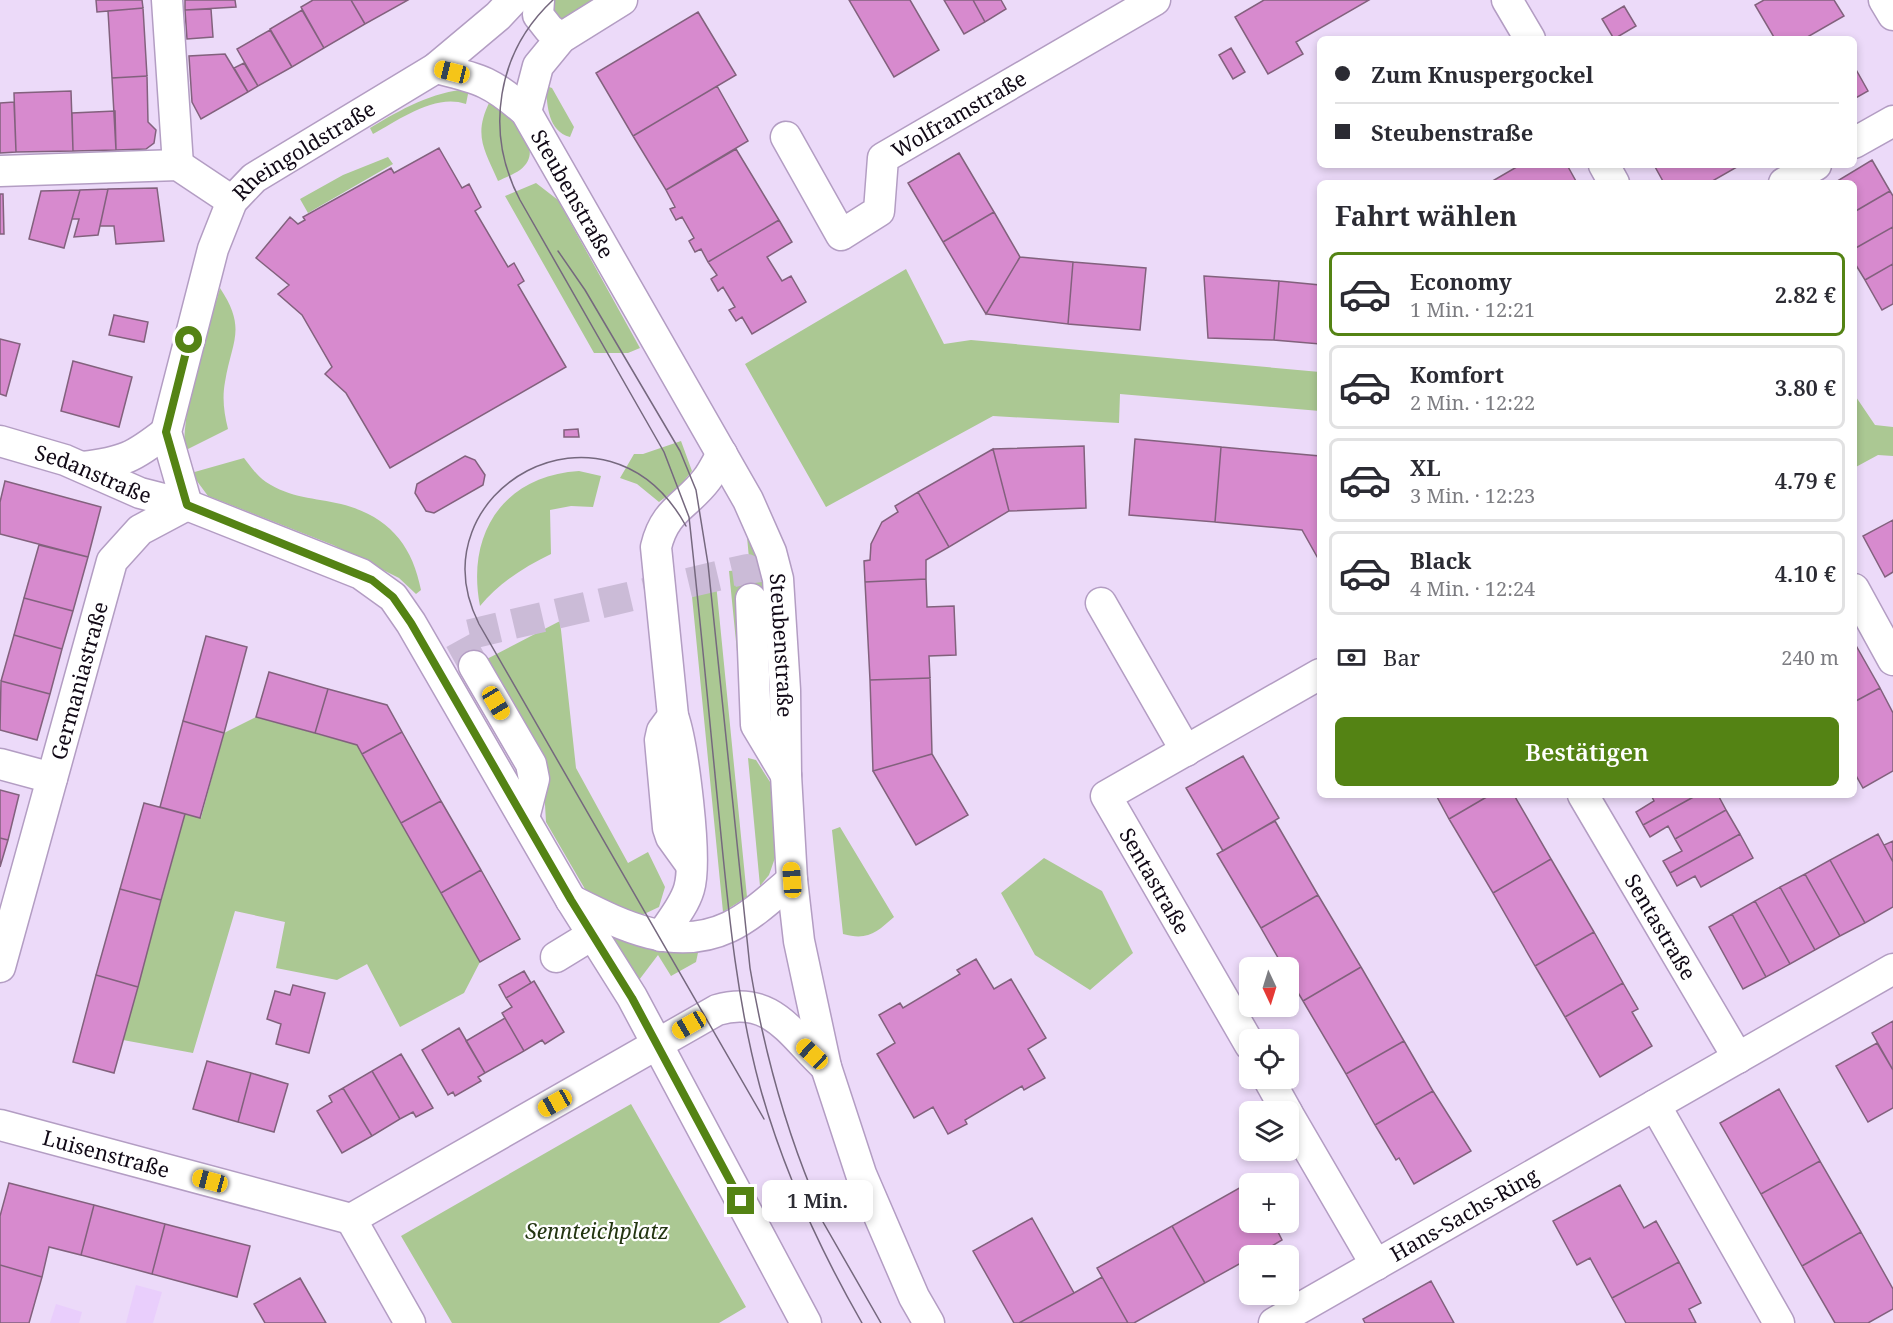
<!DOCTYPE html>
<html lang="de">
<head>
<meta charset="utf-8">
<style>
	:root { --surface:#fff; --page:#f7f7f7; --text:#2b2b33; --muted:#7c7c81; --line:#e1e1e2; --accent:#548314 }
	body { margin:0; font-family:"Noto Serif",serif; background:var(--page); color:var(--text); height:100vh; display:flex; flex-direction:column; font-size:22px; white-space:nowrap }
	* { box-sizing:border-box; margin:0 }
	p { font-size:20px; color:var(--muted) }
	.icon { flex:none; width:33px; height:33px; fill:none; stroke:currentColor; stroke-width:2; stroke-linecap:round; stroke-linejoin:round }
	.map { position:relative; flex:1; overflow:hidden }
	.panel { position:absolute; left:1317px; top:180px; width:540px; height:618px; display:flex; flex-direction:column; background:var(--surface); border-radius:9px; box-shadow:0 3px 9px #0003 }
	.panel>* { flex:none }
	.hud { position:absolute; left:1317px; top:36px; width:540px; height:132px; border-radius:9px; box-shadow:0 3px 9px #0003; display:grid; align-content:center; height:132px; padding:0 18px; background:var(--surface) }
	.needle { width:39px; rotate:176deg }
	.controls { position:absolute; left:1239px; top:957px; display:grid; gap:12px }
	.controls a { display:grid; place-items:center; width:60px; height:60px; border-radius:9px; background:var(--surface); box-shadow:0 3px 9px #0003; font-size:30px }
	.end { position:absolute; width:27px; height:27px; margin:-14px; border:8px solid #548314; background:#fff; box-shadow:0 0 0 3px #fff }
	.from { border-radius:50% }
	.bubble { position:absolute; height:42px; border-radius:9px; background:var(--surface); box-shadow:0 3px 9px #0003; font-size:20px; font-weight:600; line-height:42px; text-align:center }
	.car { position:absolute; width:18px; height:36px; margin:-18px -9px; border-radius:8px; box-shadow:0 0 4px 2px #0007; background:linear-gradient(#f5c518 24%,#345 0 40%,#f5c518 0 76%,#345 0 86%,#f5c518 0) }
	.hud b { display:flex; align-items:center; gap:21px; height:57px; font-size:22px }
	.hud b+b { border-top:2px solid var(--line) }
	.hud i { width:15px; height:15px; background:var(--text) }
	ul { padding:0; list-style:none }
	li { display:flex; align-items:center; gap:18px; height:84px; margin:0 12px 9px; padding:0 6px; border:3px solid var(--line); border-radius:9px }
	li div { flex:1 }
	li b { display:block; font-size:22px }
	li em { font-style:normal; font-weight:600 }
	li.selected { border-color:var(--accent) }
	li>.icon { width:54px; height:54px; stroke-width:1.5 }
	h2 { padding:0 18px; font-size:27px; line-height:72px }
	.pay { display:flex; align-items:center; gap:15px; height:66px; padding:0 18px; font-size:22px }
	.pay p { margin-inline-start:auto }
	.action { display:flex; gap:12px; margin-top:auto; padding:12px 18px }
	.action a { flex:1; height:69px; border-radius:9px; background:var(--accent); color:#fff; font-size:24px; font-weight:600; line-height:69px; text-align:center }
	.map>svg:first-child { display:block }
</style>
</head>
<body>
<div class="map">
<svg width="1893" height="1323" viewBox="0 0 1893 1323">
	<rect width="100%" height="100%" fill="#ecdaf9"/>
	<!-- built -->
	<path fill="#e9cefc" d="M136,1285L162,1292L153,1323H126Z
		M56,1304L82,1312L79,1323H50Z"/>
	<!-- green -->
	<path fill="#abc893" d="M551,0H599L566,21L550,18Z
		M546,86L552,88L574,127L570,137C548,131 547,106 546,86Z
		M469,89L466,104C435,93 399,120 373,134L370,128C402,109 431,92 469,89Z
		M490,101C506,115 549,148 520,170C514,174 505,178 498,181C484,149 473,135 490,101Z
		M388,157L393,164L308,213L300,199L343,175Z
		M536,183L558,200L640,348L628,353H594L505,196Z
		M906,269L944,344L971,340L1320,372V411L1120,394L1119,423L993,416L826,507L745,364Z
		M220,288C247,329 232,340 225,382C222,398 224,413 228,429L184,451C184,396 205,341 220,288Z
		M1854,394L1875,425L1893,427V456L1878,455L1854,468Z
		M681,441L692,471L679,487L659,502L637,484L620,478L634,454H643Z
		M244,458C251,467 257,476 266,482C290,498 315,498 341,504C388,516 412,544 421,590L416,594L399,578L333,545L208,496L191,473Z
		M579,471L601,476L593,507L571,506L550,510L551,554C524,567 499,583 480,606C466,534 503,476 579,471Z
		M746,526L756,546L767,597L745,732L729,571L750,569Z
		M715,573L747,897L723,912L690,576Z
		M560,621L576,768L628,863L648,852L665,887L659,907L640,916L589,896L546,822L544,787L485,660Z
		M256,717L357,745L480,962L464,993L400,1027L367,964L337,980L276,968L285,922L235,911L193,1053L123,1040L185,814L201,818L224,733Z
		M748,758L756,760L772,785L776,855L769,875L760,886Z
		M840,827L894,917C877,932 868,941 843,934L832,830Z
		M1044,858L1102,891L1133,953L1090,990L1035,955L1001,893Z
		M613,937C649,949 661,950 699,948L696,962L671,976L658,955L636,984L611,939Z
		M631,1104L746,1307L719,1323H452L401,1236Z"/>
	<!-- building -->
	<path fill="#d78ace" stroke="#82617d" stroke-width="1.5" d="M96,0H142L143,8L97,12Z
		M185,0H235L236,7L185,10Z
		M313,0H351L365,24L324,48L301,7Z
		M351,0H408L365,24Z
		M849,0H910L939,50L894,77Z
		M944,0H973L985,22L964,34Z
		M973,0H1001L1006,9L985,22Z
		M1264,0H1369L1296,42L1303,54L1268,74L1235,17Z
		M1764,0H1834L1844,16L1804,39H1775L1755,5Z
		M1624,6L1636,26L1614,39L1602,19Z
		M143,8L147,76L112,78L108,11Z
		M211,9L213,37L187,39L185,10Z
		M302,10L324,48L292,67L270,29Z
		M698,12L736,75L633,136L596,73Z
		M270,30L292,67L258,86L237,49Z
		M1231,48L1245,72L1233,79L1219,55Z
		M225,54L248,92L201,119L192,102L189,56Z
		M244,63L258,86L248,92L234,68Z
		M1854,66L1868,91L1854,99Z
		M147,76L148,122L156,130L154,143L146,149L116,150L112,78Z
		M717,86L748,141L666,190L633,136Z
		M71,91L73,151L16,152L14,93Z
		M14,102L16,152L0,153V103Z
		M115,111L116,150L73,151L72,113Z
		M439,148L462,188L469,184L481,207L475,211L508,267L514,263L524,281L518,285L566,367L390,468L346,393L325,374L332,367L302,315L278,294L289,285L256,258L290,217L298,224L305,220L303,217L391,168L394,173Z
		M736,149L779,220L708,262L701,249L695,252L689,241L694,238L682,217L676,220L670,209L675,207L666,190Z
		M959,153L994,212L943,242L908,183Z
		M1872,160L1890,191L1854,212V183H1834Z
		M1520,165H1567L1577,183H1489Z
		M1654,165H1736L1737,167L1709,183H1664Z
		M157,188L164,241L116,244L114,226H100L108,189Z
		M108,189L98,235L74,237L79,219H72L80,190Z
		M80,190L64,248L29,239L41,191Z
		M1890,191L1893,196V227L1854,249V212Z
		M0,194H3L4,234H0Z
		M994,212L1020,257L986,314L943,242Z
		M779,220L792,242L767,257L782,281L791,276L806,302L752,334L742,317L736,321L729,310L735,307L723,287L718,291L711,279L717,275L708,262Z
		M1893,227V264L1865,280L1854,262V249Z
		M1020,257L1073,262L1068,324L986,314Z
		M1073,262L1146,268L1140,330L1068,324Z
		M1893,264V304L1882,310L1865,280Z
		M1204,276L1279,281L1274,340L1208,338Z
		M1279,281L1320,285V344L1274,340Z
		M114,315L148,322L144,342L109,335Z
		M0,339L20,344L6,396L0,394Z
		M73,361L132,377L119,427L61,411Z
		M578,429L579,437H564V430Z
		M1135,439L1221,447L1215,522L1129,515Z
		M1084,446L1086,508L1009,511L993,449Z
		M1221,447L1320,456V562L1302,530L1215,522Z
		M993,449L1009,511L949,547L918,492Z
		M465,456L475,460L485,475L483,485L434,513L426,511L415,493L417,484Z
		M5,481L101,507L88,557L0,534V502Z
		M918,492L949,547L926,560V579L865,582L864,561L870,560L871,544L882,522L898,512L895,506Z
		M1893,520V572L1885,577L1863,536Z
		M39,545L88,557L73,611L24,598Z
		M926,579L927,607L954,606L956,655L929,656L930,678L870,680L865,582Z
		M24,598L73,611L62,649L14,635Z
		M14,635L62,649L50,694L1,681Z
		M206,636L247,647L224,733L183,721Z
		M1854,642L1880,688L1854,702Z
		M269,672L328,689L315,733L256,717Z
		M930,678L932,754L873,771L870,680Z
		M1,681L50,694L37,740L0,730Z
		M1880,688L1893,713V771L1863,788L1854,772V702Z
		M328,689L387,705L402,732L362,754L357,745L315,733Z
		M183,721L224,733L200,818L160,807Z
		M402,732L441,801L401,823L362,754Z
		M932,754L968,815L916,845L873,771Z
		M1243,756L1279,818L1223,851L1186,788Z
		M0,790L19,795L8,840L0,838Z
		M1436,795H1490L1449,819Z
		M1490,795H1514L1551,859L1493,893L1449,819Z
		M1651,795H1697L1643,825L1636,812L1654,801Z
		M1697,795H1718L1726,810L1675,839L1668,826L1650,837L1643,825Z
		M441,801L481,870L441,893L401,823Z
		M144,803L185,814L161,900L120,889Z
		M1726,810L1740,834L1670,873L1663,861L1682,851L1675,839Z
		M1275,821L1318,895L1261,928L1217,854Z
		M1740,834L1753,858L1701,887L1695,876L1677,886L1670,873Z
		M1878,834L1893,862V907L1865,923L1830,860Z
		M0,838L8,840L0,867Z
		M1893,841V862L1884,845Z
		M1551,859L1594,932L1535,966L1493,893Z
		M1830,860L1865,923L1840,936L1805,874Z
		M481,870L520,939L480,962L441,893Z
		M1805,874L1840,936L1815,950L1780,887Z
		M1780,887L1815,950L1790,964L1755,901Z
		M120,889L161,900L138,987L96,975Z
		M1318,895L1361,967L1303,1001L1288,976V968H1284L1261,928Z
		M1755,901L1790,964L1766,977L1732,914Z
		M1732,914L1766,977L1743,989L1709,927Z
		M1594,932L1623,983L1565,1017L1535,966Z
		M976,959L994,989L1011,979L1046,1038L1028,1049L1045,1078L1024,1090L1022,1086L965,1120L967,1124L948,1134L933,1107L914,1118L877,1054L895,1043L879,1015L900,1003L903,1008L960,974L957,970Z
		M1361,967L1404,1041L1346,1074L1303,1001Z
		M524,971L531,983L506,998L499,985Z
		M96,975L138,987L114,1073L73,1062Z
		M534,981L564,1032L545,1044L542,1040L524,1051L502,1013L512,1007L506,998Z
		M1623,983L1638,1009L1632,1012L1652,1046L1600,1077L1565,1017Z
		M293,985L325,993L309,1053L276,1044L281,1024L267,1019L275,991L290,995Z
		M505,1018L524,1051L485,1073L466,1041Z
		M1893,1021V1070L1872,1033Z
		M459,1028L485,1073L478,1077L481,1081L455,1096L453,1092L448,1095L422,1050Z
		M1404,1041L1433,1091L1375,1125L1346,1074Z
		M1877,1043L1893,1070V1108L1868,1122L1836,1066Z
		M401,1054L433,1108L416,1117L413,1112L400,1119L372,1071Z
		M207,1061L251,1073L238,1122L193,1109Z
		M372,1071L400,1119L372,1136L343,1088Z
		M251,1073L288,1084L274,1132L238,1122Z
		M343,1088L372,1136L342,1153L317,1111L332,1102L329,1096Z
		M1779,1089L1820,1161L1761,1194L1720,1123Z
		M1433,1091L1471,1151L1414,1184L1399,1158L1396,1160L1375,1125Z
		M1820,1161L1861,1232L1802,1266L1761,1194Z
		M1250,1182V1222H1273L1282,1240L1255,1256H1250V1258L1205,1283L1172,1226Z
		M9,1183L94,1205L81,1255L49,1247L42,1277L0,1265V1216Z
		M1620,1185L1644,1228L1656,1221L1679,1262L1612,1298L1590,1258L1577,1265L1553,1221Z
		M94,1205L165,1224L152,1274L81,1255Z
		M1032,1218L1074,1293L1019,1323H1014L973,1251Z
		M165,1224L250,1246L237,1297L152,1274Z
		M1172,1226L1205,1283L1134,1323H1128L1097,1268Z
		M1861,1232L1893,1289V1309L1868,1323H1835L1802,1266Z
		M1679,1262L1701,1303L1689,1309L1696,1323H1626L1612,1298Z
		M0,1265L42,1277L29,1323H0Z
		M1102,1277L1128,1323H1019L1074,1293Z
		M300,1278L326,1323H265L254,1304Z
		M1431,1281L1454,1323H1365L1363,1319Z"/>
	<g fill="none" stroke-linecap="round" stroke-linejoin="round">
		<!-- minor-tunnel -->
		<path stroke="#cbbbd7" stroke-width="30" stroke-dasharray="30 15" stroke-linecap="butt" d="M474,666L458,637L747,569L751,599"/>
		<!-- minor casing -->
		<g stroke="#b39dc3" stroke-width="33">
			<g id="minor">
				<path d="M167,0L178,165"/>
				<path d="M539,0L538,15L549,29L561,38"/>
				<path d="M1507,0L1530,39"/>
				<path d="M1884,0L1893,15"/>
				<path id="s1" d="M436,68C480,79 491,81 526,112L748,500L771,552L778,579L785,690L786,775L792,880L799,941L826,1067L861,1174L914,1297L929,1323"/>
				<path d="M526,112L538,66L561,38L622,0"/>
				<path id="s2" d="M786,137L841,235L879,211L883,158L1155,0"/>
				<path d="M1854,143L1893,121"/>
				<path d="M1604,165L1614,183"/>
				<path d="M0,171L178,165L232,201"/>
				<path d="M1784,183L1816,165"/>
				<path id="s3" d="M0,441L65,460L140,493L187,505L361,574L393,597L411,623L571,900L632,997L806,1323"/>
				<path d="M83,467C124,462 134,457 166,432"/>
				<path id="s4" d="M187,505L166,432L213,249L232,201L254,178L436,68L498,16L513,0"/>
				<path d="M1854,589L1893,660"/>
				<path d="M751,599L756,725L786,775"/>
				<path d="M1101,603L1186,751"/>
				<path d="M474,666L531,764L534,779L524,818"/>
				<path d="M673,716L662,731L660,740L668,828L671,837L689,862"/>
				<path d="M0,764L52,778"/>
				<path id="s5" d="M1583,795L1738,1058"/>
				<path d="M571,900C621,925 674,953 729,927C752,916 773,896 792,880"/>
				<path d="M661,936C671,921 684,906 689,889C698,860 683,745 673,716L656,547C665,509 687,506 707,479C713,471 717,462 722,454"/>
				<path d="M556,957L592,935"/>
				<path id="s6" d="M0,967L112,561L140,530L187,505"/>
				<path d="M1250,1045L1106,796L1320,674"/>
				<path d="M1268,1078L1287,1112"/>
				<path d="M1655,1105L1779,1323"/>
				<path d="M1288,1114L1376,1265"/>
				<path id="s7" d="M0,1125L351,1219"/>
				<path d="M351,1219L717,1010C772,994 791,1035 826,1067"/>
				<path d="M351,1219L410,1323"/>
				<path id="s8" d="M1274,1323L1893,969"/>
			</g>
		</g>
		<!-- minor -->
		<use href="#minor" stroke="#fff" stroke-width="30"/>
		<!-- tram -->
		<path stroke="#75687e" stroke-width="1.5" d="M553,0C497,52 484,132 520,200L664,452L689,517C700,616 709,715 719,815C728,906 736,998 760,1087C783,1170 819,1248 862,1323
			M558,251L585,290L680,451L696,490L708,564L750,968C763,1045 782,1118 812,1191
			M686,526C606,381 412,491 479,624L764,1119
			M800,1182L881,1323"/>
	</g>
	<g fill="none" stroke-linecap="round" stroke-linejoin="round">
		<!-- route -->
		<path stroke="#548314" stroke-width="8" d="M189,340L166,432L187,505L372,580L393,597L411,623L571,900L632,998L741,1201"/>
	</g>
	<g text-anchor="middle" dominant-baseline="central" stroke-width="4.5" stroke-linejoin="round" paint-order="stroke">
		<!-- street labels -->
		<g font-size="21" fill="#110916" stroke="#fff">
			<text stroke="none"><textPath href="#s2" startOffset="298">Wolframstraße</textPath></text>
			<text stroke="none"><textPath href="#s4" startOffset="405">Rheingoldstraße</textPath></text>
			<text stroke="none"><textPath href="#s1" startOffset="196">Steubenstraße</textPath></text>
			<text stroke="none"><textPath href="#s3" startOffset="99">Sedanstraße</textPath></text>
			<text stroke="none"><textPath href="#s1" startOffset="700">Steubenstraße</textPath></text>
			<text stroke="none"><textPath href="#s6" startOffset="297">Germaniastraße</textPath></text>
			<text transform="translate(1155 881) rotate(60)">Sentastraße</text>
			<text stroke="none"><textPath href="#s5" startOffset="153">Sentastraße</textPath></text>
			<text stroke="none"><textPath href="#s7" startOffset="110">Luisenstraße</textPath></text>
			<text stroke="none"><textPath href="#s8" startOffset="219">Hans-Sachs-Ring</textPath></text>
		</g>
		<!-- park labels -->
		<g font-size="21" font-style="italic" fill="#233511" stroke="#fff">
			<text x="597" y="1231">Sennteichplatz</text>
		</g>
	</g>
</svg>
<div class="controls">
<a><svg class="needle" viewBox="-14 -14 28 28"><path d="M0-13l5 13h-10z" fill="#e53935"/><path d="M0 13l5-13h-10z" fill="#7c7c81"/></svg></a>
<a><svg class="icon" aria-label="locate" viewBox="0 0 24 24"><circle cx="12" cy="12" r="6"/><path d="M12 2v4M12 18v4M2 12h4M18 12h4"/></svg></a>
<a><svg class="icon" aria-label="layers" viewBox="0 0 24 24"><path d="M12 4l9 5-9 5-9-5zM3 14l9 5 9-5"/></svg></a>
<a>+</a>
<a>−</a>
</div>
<i class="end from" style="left:189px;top:340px"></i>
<i class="end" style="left:741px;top:1201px"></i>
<div class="bubble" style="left:762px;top:1180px;width:111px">1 Min.</div>
<i class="car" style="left:452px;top:72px;rotate:284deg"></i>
<i class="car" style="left:496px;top:703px;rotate:149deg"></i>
<i class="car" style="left:792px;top:880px;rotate:356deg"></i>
<i class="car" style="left:689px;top:1025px;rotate:240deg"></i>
<i class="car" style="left:812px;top:1054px;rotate:313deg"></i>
<i class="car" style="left:555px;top:1103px;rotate:241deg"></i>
<i class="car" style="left:210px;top:1181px;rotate:285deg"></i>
<div class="hud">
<b><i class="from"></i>Zum Knuspergockel</b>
<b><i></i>Steubenstraße</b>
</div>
<section class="panel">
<h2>Fahrt wählen</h2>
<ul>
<li class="selected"><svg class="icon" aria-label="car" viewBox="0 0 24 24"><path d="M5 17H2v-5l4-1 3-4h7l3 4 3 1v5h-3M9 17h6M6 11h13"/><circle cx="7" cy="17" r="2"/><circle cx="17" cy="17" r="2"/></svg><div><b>Economy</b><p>1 Min. · 12:21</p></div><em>2.82 €</em></li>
<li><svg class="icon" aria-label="car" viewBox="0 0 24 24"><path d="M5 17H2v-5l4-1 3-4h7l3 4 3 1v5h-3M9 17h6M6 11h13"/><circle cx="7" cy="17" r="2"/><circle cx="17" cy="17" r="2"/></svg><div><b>Komfort</b><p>2 Min. · 12:22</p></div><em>3.80 €</em></li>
<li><svg class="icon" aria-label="car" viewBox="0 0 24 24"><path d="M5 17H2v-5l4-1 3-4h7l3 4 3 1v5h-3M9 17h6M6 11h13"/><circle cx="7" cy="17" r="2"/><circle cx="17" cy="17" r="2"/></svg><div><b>XL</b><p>3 Min. · 12:23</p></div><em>4.79 €</em></li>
<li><svg class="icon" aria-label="car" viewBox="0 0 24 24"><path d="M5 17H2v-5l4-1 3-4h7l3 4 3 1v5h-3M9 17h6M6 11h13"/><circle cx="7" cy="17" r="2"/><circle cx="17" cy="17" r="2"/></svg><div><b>Black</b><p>4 Min. · 12:24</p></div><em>4.10 €</em></li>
</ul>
<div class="pay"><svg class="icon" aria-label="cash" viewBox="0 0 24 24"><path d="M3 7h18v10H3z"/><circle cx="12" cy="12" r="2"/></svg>Bar<p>240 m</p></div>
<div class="action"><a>Bestätigen</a></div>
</section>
</div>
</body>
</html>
